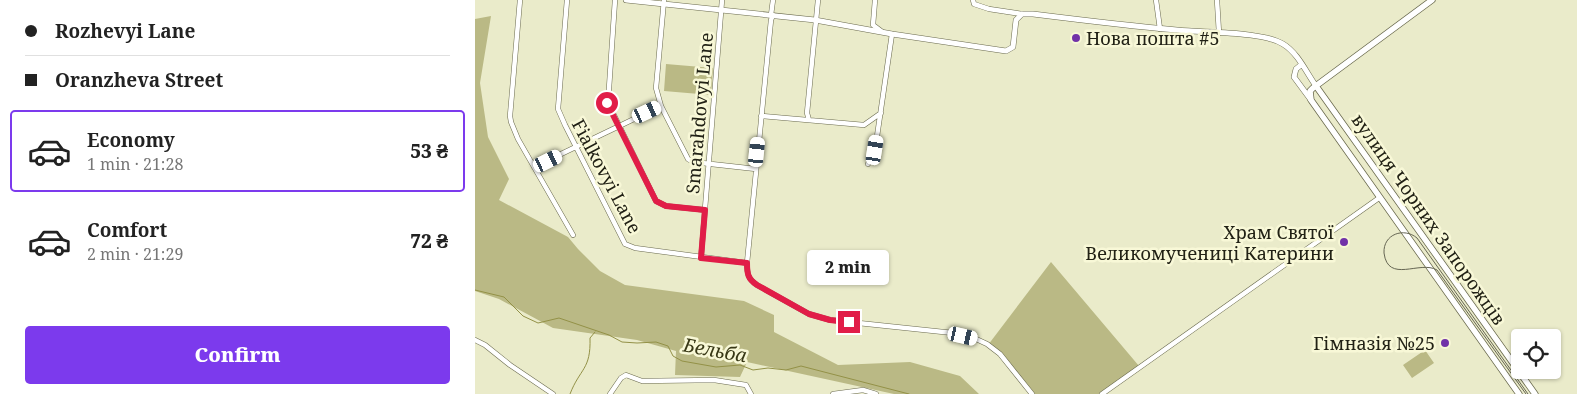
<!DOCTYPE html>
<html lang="en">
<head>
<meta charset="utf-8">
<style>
	:root { --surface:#fff; --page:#f2f2f2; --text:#222; --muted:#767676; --line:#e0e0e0; --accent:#7c3aed }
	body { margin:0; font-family:"Noto Serif",serif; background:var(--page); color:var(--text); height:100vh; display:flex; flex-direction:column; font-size:19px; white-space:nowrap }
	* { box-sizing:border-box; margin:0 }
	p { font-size:16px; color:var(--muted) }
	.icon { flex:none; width:28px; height:28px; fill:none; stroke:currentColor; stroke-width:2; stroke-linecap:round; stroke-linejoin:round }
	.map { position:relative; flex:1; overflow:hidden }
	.details { display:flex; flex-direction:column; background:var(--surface); width:475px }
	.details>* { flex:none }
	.guide { display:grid; align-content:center; height:110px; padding:0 25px; background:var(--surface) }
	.tools { position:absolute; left:1036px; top:329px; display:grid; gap:10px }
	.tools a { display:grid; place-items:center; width:50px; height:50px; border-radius:5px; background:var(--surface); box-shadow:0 1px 4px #0004; font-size:25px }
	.end { position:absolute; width:22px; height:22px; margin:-11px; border:6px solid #e11d48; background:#fff; box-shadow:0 0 0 2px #fff }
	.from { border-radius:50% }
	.bubble { position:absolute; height:35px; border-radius:5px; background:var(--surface); box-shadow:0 1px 4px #0004; font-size:16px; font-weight:800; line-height:35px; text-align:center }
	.car { position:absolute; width:15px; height:30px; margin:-15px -8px; border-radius:6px; box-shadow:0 0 4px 1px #0007; background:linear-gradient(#fff 24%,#345 0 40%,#fff 0 76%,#345 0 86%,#fff 0) }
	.guide b { display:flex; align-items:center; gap:18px; height:48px; font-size:19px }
	.guide b+b { border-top:1px solid var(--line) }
	.guide i { width:12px; height:12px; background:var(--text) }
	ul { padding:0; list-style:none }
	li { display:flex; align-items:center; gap:15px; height:82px; margin:0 10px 8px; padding:0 15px; border:2px solid transparent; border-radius:5px }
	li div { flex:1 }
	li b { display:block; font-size:19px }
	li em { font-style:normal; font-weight:800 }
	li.active { border-color:var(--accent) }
	li>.icon { width:45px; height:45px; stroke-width:1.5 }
	.primary-button { display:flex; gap:10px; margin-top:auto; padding:10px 25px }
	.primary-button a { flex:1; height:58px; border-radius:5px; background:var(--accent); color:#fff; font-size:20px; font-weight:800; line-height:58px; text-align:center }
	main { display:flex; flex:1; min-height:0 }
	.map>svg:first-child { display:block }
</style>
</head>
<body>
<main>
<section class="details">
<div class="guide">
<b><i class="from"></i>Rozhevyi Lane</b>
<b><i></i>Oranzheva Street</b>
</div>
<ul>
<li class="active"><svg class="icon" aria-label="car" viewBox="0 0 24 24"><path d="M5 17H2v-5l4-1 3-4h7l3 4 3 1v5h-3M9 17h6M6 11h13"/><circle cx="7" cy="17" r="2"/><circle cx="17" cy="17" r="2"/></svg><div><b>Economy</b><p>1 min · 21:28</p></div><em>53 ₴</em></li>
<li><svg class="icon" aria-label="car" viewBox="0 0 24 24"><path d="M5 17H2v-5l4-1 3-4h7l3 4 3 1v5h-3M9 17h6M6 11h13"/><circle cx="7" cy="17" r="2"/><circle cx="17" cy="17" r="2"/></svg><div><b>Comfort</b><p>2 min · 21:29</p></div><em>72 ₴</em></li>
</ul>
<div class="primary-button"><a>Confirm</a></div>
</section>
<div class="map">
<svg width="1102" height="394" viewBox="0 0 1102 394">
	<rect width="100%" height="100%" fill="#eaebca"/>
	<!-- green -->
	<path fill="#bab985" d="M16,16L5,83L13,137L34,179L24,200L93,237L103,249L125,271L150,285L269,301L299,315V332L363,365L435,362L485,376L504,394H419L272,362L265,377L200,375L201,351L162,340L78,328L24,299L0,291V19Z
		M191,64L238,68L236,95L189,91Z
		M576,262L664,366L624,394H557L534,363L513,345Z
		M950,350L959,363L937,378L928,365Z"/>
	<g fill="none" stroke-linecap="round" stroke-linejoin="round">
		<!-- stream -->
		<path stroke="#939147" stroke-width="1" d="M0,290L29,297L48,316L63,323L84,318L134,335L147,342L162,343L181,342L193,346L198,356L207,361L241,367L265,365L278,370L293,368L311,370L326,366L434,394
			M95,394C105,368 116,370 115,338L120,332"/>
		<!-- minor casing -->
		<g stroke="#6a6a4e" stroke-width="5.5">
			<path id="minor" d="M45,0L35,116L36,122L43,139L98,235
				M92,0L83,109L90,125L150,244L160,248L272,263
				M140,0L133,103L181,201L191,206L230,210
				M189,0L181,88L186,106L213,159L218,162L281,169
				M400,0L398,25L406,31
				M498,0L499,4L514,9L547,14
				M681,0L685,29
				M742,0L744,33
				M296,15L298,0
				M298,15L296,20L272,263C272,274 273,279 282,285L334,314L355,320L478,333L499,338L512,344L525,354L557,394
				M286,116L389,125L406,113
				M334,120L332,113L343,0
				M393,164L400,150L417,34
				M59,167L186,106
				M226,258L247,0
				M0,340L10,345L35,365L78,394
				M135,394L146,378L151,375L167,381L239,380L271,385L276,394
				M358,394L388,390L401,394
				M627,394L904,198"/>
		</g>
		<!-- tertiary casing -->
		<g stroke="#6a6a4e" stroke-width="6">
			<path id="tertiary" d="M151,0L340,20L417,34L531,51L538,47L541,20L547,14H558C606,20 654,26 702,30C728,33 787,31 808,44C823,53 831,72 841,86
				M826,65L821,69L819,77L836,100"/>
		</g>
		<!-- secondary casing -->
		<g stroke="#6a6a4e" stroke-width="7">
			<path id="secondary" d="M957,0L838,88L835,91L836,100L1044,394
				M841,86L1060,394"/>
		</g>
		<!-- minor -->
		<use href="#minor" stroke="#fff" stroke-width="4.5"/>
		<!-- tertiary -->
		<use href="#tertiary" stroke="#fff" stroke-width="5"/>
		<!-- secondary -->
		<use href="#secondary" stroke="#fff" stroke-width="5.5"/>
		<!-- tram -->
		<path stroke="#666653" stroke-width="1" d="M1051,394L962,270C945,260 913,284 909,253C908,234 929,227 942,238L1053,394"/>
	</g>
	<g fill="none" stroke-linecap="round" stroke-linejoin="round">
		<!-- route -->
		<path stroke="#e11d48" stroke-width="6" d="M132,103L181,201L191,206L230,210L226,258L272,263C272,274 273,279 282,285L334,314L355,320L374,322"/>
	</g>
	<!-- markers -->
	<g fill="#7132a8" stroke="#f8f8d7" stroke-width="2">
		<circle cx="601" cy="38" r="5"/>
		<circle cx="869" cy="242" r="5"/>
		<circle cx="970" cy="343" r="5"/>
	</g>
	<g text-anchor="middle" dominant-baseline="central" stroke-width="5" stroke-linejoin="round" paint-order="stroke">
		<!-- poi labels -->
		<g font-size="18" fill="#212115" stroke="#f8f8d7" text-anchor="end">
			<text x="611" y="38" text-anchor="start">Нова пошта #5</text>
			<text x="859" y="232">Храм Святої<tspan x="859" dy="21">Великомучениці Катерини</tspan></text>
			<text x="960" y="343">Гімназія №25</text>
		</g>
		<!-- street labels -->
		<g font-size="18" fill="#212115" stroke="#f8f8d7">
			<text transform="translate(224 113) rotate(-85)">Smarahdovyi Lane</text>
			<text transform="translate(132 176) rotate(62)">Fialkovyi Lane</text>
			<text transform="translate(954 219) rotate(55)">вулиця Чорних Запорожців</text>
		</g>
		<!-- water labels -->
		<g font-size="19" font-style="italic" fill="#383816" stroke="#f8f8d7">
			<text transform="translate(240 350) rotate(10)">Бельба</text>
		</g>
	</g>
</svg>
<div class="tools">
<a><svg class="icon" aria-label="locate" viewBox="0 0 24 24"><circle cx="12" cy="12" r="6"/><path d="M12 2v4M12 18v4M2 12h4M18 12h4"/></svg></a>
</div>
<i class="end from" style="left:132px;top:103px"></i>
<i class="end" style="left:374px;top:322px"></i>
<div class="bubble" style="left:332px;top:250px;width:82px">2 min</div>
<i class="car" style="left:172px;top:112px;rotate:65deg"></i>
<i class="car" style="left:400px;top:150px;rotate:9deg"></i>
<i class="car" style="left:282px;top:152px;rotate:6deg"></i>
<i class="car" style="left:73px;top:161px;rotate:64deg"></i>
<i class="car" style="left:488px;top:336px;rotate:103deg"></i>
</div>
</main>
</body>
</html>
